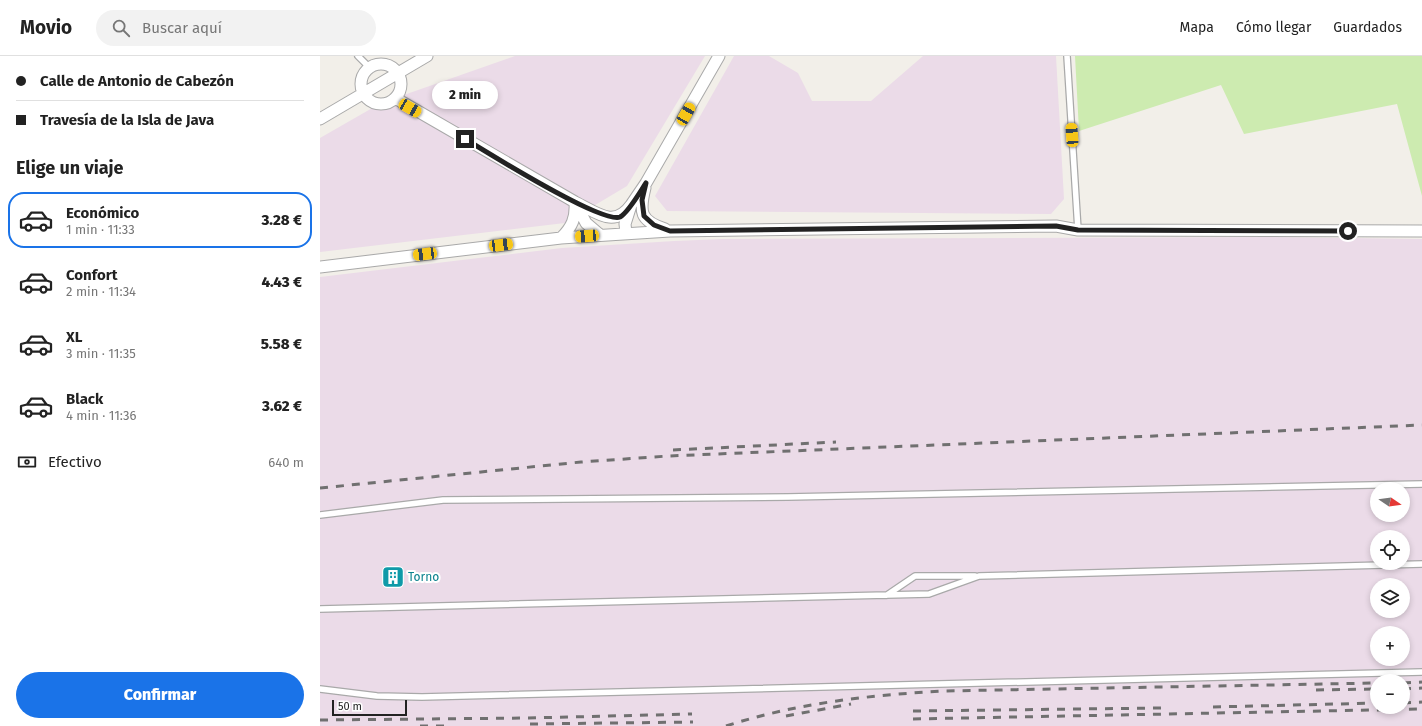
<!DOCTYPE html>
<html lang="es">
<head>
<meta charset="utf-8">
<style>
	:root { --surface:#fff; --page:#f2f2f2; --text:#222; --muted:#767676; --line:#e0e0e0; --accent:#1a73e8 }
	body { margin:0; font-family:"Fira Sans",sans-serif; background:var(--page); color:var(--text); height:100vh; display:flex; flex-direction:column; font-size:15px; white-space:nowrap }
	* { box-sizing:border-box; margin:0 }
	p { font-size:13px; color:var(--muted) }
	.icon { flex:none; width:22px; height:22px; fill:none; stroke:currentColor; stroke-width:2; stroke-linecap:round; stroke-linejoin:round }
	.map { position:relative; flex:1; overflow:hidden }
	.panel { display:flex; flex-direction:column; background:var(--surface); width:320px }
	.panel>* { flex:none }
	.guide { display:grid; align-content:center; height:88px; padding:0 16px; background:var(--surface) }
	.needle { width:26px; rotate:103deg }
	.fabs { position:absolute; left:1050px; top:426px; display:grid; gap:8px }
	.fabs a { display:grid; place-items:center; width:40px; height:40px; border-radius:50%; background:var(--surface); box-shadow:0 2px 6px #0003; font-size:20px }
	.scale { position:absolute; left:12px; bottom:10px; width:75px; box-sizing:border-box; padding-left:4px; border:2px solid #222; border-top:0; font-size:11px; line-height:14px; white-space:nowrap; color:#222; -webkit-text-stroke:3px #fff; paint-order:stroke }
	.end { position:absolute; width:18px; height:18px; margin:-9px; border:5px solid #222; background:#fff; box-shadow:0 0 0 2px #fff }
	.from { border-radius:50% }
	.bubble { position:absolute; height:28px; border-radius:14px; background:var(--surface); box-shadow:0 2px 6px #0003; font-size:13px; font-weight:800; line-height:28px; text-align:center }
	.car { position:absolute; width:12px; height:24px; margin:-12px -6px; border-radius:5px; box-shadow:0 0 3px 1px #0007; background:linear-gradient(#f5c518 24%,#345 0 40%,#f5c518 0 76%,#345 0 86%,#f5c518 0) }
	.guide b { display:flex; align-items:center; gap:14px; height:38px; font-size:15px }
	.guide b+b { border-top:1px solid var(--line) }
	.guide i { width:10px; height:10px; background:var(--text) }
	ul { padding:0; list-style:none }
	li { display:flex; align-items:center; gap:12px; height:56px; margin:0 8px 6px; padding:0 8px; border:2px solid transparent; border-radius:16px }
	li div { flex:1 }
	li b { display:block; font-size:15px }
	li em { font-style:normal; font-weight:800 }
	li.current { border-color:var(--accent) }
	li>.icon { width:36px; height:36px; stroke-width:1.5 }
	h2 { padding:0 16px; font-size:18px; line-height:48px }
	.pay { display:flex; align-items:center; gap:10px; height:44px; padding:0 16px; font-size:15px }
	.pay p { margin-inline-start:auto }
	.cta { display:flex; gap:8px; margin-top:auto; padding:8px 16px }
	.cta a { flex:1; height:46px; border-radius:24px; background:var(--accent); color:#fff; font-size:16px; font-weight:800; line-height:46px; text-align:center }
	header { display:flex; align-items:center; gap:24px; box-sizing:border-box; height:56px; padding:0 20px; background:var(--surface); border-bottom:1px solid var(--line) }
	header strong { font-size:19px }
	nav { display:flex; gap:22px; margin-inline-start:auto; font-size:14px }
	.search { width:280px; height:36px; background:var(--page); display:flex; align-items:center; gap:10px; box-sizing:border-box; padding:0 14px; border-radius:22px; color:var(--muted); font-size:15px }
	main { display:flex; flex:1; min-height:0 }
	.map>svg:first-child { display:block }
</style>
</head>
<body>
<header>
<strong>Movio</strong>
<div class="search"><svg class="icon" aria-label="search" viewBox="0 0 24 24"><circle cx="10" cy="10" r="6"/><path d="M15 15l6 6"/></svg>Buscar aquí</div>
<nav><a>Mapa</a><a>Cómo llegar</a><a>Guardados</a></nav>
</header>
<main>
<section class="panel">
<div class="guide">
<b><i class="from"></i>Calle de Antonio de Cabezón</b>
<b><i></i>Travesía de la Isla de Java</b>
</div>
<h2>Elige un viaje</h2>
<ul>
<li class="current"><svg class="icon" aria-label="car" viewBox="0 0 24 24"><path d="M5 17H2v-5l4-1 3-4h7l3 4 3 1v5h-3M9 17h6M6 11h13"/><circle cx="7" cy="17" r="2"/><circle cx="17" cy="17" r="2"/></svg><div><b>Económico</b><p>1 min · 11:33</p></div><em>3.28 €</em></li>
<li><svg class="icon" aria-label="car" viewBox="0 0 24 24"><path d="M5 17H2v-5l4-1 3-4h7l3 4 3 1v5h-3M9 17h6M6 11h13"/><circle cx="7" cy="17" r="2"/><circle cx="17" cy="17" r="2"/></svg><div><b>Confort</b><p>2 min · 11:34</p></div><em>4.43 €</em></li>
<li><svg class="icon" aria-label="car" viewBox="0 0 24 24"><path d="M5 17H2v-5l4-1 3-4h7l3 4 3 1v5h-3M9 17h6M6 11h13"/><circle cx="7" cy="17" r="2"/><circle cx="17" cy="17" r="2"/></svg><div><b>XL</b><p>3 min · 11:35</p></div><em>5.58 €</em></li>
<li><svg class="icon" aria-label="car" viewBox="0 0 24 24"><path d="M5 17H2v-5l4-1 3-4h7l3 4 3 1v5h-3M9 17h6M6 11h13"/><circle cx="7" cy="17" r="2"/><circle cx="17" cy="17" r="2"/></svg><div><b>Black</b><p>4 min · 11:36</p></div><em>3.62 €</em></li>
</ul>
<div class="pay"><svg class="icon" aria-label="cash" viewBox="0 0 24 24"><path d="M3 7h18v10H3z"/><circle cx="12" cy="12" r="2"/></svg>Efectivo<p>640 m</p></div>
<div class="cta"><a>Confirmar</a></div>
</section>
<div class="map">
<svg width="1102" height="670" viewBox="0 0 1102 670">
	<rect width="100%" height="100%" fill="#f2efe9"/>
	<!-- industrial -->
	<path fill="#ebdbe8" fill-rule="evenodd" d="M195,0H385L307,130L245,167L0,196V82L61,47Z
		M414,0H449L478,17L492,45H551L603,0H736L744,143L731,158L347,155L335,140Z
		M951,181L1102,183V670H0V221L242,192L354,185L403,183ZM1057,433H1083V459H1057ZM1057,481H1083V507H1057ZM1057,529H1083V555H1057ZM1057,577H1083V603H1057ZM1057,625H1083V651H1057Z"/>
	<!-- grass -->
	<path fill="#cdebb0" d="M755,0H1102V140L1077,48L924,78L901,29L759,75Z"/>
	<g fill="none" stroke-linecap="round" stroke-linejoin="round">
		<!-- service casing -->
		<g stroke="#a9a9a9" stroke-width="8">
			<path id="service" d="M38,0L50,12
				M747,0L758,174
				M0,459L123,444L468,441L1102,428
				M567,539L595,520H655
				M0,553L609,538L659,520L1102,508
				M0,633L57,640L102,641L1102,616"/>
		</g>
		<!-- minor casing -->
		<g stroke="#a9a9a9" stroke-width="13">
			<path id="minor" d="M41 28a20 20 0 1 1 40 0a20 20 0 1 1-40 0Z
				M75,42L255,146C276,156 294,173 311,149
				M0,63L107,0
				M325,132C319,156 320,165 345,173
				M255,146L266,167L280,179
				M306,177L305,168L311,149L326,127L399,0
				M241,182C252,171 256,162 255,147
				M0,211L241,182L350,175L736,170L758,174L1102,175"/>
		</g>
		<!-- service -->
		<use href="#service" stroke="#fff" stroke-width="5.5"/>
		<!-- minor -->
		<use href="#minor" stroke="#fff" stroke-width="11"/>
		<!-- rail -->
		<path stroke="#707070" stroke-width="3" stroke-dasharray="8 8" stroke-linecap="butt" d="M353,394L516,386
			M0,432L261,406L348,400L1102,369
			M1083,627L1102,626
			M1083,633L1102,632
			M996,634L1057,633
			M1083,647L1102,646
			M893,651L1057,647
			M593,655L841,652
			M466,660L531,648
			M593,663L1102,653
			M0,664L208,662L372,658
			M210,668L373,666
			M100,670H124
			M406,670C477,647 550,639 624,635L1057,627"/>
	</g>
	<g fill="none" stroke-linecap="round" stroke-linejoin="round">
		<!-- route -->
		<path stroke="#222" stroke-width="5" d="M145,83C167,96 281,168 300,161C308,157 320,136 326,127L322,144L324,160L334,169L350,175L736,170L758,174L1028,175"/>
	</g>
	<!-- icons -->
	<defs>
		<g id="building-square" transform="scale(1.15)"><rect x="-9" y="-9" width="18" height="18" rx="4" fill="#0f9aa8" stroke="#fff"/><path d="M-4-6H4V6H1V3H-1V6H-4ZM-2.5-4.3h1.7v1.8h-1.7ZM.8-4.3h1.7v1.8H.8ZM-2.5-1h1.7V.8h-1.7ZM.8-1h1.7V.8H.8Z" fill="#fff"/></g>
	</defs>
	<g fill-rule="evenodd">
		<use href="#building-square" x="73" y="521"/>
	</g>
	<g text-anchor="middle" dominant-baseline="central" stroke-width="4" stroke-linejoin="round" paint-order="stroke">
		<!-- culture labels -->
		<g font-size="12" fill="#0d838f" stroke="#fff" text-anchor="start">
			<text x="88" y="521">Torno</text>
		</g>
	</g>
</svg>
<div class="fabs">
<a><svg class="needle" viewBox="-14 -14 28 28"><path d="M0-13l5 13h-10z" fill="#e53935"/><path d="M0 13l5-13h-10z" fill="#767676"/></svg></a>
<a><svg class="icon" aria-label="locate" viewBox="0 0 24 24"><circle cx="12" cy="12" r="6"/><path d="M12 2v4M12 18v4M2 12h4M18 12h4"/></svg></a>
<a><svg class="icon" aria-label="layers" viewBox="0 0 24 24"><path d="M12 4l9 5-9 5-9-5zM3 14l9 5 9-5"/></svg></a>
<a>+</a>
<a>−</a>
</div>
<div class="scale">50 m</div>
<i class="end from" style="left:1028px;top:175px"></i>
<i class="end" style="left:145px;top:83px"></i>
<div class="bubble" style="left:112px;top:25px;width:66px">2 min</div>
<i class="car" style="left:90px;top:52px;rotate:120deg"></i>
<i class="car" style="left:366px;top:58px;rotate:30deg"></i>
<i class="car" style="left:752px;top:79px;rotate:356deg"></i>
<i class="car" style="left:267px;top:180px;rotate:266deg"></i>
<i class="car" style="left:181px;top:189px;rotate:83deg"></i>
<i class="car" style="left:105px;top:198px;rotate:263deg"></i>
</div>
</main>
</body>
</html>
